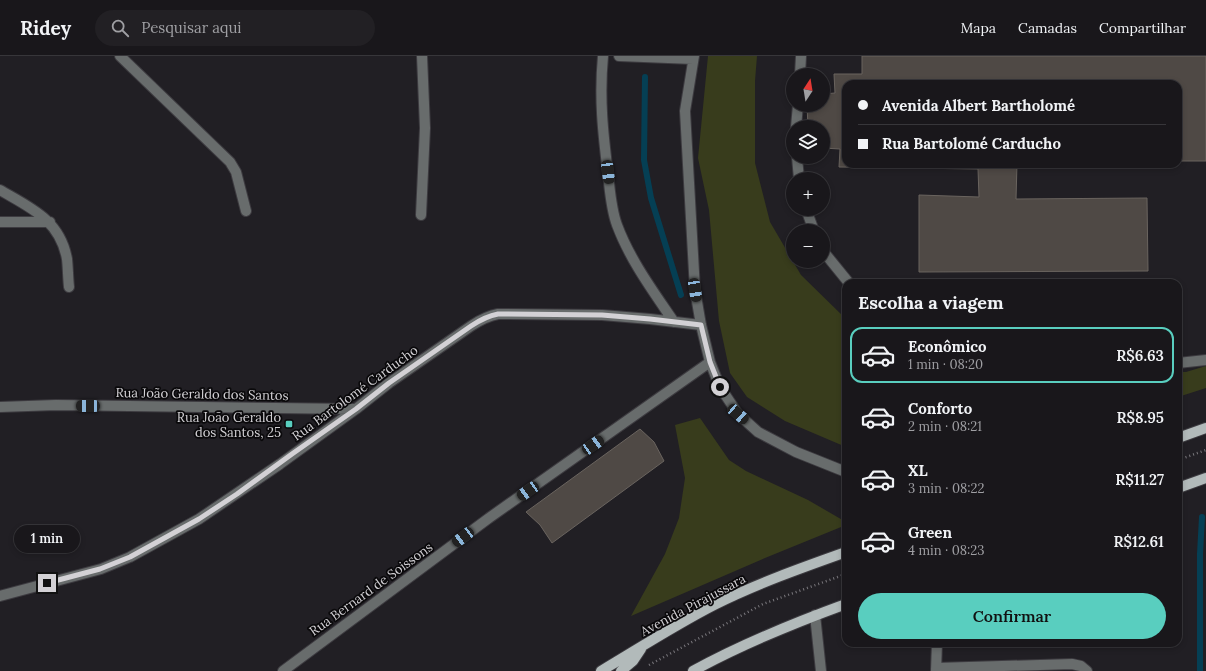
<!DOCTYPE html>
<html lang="pt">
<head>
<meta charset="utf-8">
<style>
	:root { --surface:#19171b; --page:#222024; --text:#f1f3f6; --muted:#9f9fa3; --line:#37363a; --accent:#59cebf }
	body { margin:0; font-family:Lora,serif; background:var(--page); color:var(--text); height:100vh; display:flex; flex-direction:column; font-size:15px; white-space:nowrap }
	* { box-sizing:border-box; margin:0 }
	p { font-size:13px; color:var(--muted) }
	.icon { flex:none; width:22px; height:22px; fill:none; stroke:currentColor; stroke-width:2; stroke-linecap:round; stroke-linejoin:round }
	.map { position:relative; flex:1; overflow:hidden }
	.drawer { position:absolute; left:842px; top:223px; width:340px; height:368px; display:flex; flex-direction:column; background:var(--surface); border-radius:12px; box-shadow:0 2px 6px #0003,0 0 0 1px var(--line) }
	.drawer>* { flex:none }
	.guide { position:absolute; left:842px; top:24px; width:340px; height:88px; border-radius:12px; box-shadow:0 2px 6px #0003,0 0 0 1px var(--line); display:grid; align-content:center; height:88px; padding:0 16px; background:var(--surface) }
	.needle { width:26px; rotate:12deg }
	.tools { position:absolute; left:786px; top:12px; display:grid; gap:8px }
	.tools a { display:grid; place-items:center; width:44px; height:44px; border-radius:50%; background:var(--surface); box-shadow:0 2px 6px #0003,0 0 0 1px var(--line); font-size:20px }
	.end { position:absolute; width:18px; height:18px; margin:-9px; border:5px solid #d3d1d5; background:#111; box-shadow:0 0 0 2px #111 }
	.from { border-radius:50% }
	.bubble { position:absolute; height:28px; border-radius:14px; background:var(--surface); box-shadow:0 2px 6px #0003,0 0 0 1px var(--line); font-size:13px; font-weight:600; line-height:28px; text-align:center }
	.car { position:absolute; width:12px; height:24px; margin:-12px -6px; border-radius:5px; box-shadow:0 0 3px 1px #0007; background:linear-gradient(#222 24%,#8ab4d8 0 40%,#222 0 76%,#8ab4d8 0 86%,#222 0) }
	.guide b { display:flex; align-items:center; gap:14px; height:38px; font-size:15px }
	.guide b+b { border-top:1px solid var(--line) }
	.guide i { width:10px; height:10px; background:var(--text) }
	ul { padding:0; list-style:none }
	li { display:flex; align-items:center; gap:12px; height:56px; margin:0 8px 6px; padding:0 8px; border:2px solid transparent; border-radius:12px }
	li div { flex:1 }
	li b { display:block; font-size:15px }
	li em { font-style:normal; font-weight:600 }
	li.current { border-color:var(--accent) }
	li>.icon { width:36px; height:36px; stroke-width:1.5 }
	h2 { padding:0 16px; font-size:18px; line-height:48px }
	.action { display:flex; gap:8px; margin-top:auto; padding:8px 16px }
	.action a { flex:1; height:46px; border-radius:24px; background:var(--accent); color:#111; font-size:16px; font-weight:600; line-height:46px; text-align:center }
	header { display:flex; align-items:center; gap:24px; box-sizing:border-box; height:56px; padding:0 20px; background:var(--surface); border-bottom:1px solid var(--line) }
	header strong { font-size:19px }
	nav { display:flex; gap:22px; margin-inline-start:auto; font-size:14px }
	.search { width:280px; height:36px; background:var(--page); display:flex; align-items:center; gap:10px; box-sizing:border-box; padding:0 14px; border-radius:22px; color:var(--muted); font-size:15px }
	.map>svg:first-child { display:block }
</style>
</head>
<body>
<header>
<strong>Ridey</strong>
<div class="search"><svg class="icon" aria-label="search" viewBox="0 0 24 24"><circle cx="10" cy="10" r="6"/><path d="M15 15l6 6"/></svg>Pesquisar aqui</div>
<nav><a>Mapa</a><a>Camadas</a><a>Compartilhar</a></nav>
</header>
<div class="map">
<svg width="1206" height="615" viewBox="0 0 1206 615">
	<rect width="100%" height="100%" fill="#211f24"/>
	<!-- green -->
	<path fill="#383c1c" d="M708,0H757L755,25V107L770,166L801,219L846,263V391L785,365L747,341L730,317L719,265L709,154L698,102Z
		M1206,310V332L1178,341V316H1186Z
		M700,362L729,404L746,415L808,444L846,466V469L765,502L631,560L665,498L679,462L685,422L675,369Z"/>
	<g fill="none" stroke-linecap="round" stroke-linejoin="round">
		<!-- stream -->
		<path stroke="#053f54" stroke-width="6" d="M645,21L644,104L651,142L681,239
			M1200,615V498L1202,461"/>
	</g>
	<!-- building -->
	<path fill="#4f4945" stroke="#6a645f" d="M862,0H1206V105H1178V28H846V108H1017L1016,143L1147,142L1148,215L919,216V139L979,141L978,113L839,111L840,93L823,92V71H808L807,49H823V38L835,37L834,18H862Z
		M640,373L654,386L664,405L552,487L540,469L526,456Z"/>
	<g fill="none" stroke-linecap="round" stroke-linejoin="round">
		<!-- minor casing -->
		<g stroke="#3d3b40" stroke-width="12">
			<path id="minor" d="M120,0L230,106L236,116L246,155
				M603,0C599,42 603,77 608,118C610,135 611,153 617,169C630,204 653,235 674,266
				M619,0L693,3
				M694,0L685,55L695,234L701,269L710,306L720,331L738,358L758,376L796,396L846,416
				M800,19L801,0
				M796,71L798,49
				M797,101L799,123
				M0,134C31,152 60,164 67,203C68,212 68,222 69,231
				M806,153L814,175
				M421,159L425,72L422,0
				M0,166H50
				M823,195L849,227
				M1178,307L1206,304
				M0,351L56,349L356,353
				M0,540L101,513L130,501L199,463L280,408L356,353L389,327L471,270C480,264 487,260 498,258L602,259L650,263L701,269
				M815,559L821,615
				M936,612L1072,608L1081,610L1087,615
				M283,615L489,462L710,306
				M936,615L937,587"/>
		</g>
		<!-- major casing -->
		<g stroke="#3d3b40" stroke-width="12">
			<path id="major" d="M1178,382L1206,372
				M1178,432L1206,422
				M601,615C638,593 675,569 714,549C756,528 801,512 846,496
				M621,615L633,605L641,593
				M693,615C742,588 794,567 846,548"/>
		</g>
		<!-- path -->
		<path stroke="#7a787d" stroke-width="2.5" stroke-dasharray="1 3" stroke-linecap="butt" d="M1178,404L1206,394
			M649,609L763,548L846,518"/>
		<!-- minor -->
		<use href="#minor" stroke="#686c6c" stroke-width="10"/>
		<!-- major -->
		<use href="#major" stroke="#b2baba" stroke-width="10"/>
	</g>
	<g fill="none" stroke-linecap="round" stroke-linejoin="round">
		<!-- route -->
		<path stroke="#d3d1d5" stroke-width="5" d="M47,527L100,513L130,501L199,463L237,438L292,398L356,353L389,327L471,270C480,264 487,260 498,258L602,259L650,263L701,269L710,306L720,331"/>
	</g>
	<!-- markers -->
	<rect fill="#59cebf" stroke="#0a090b" stroke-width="1.5" x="285" y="364" width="8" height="8" rx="2"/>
	<g text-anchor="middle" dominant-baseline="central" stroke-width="3.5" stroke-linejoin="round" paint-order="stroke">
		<!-- street labels -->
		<g font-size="13" fill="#d3d1d5" stroke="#0a090b">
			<text transform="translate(355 337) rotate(-36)">Rua Bartolomé Carducho</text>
			<text transform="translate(202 338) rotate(1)">Rua João Geraldo dos Santos</text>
			<text transform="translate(371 533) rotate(-36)">Rua Bernard de Soissons</text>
			<text transform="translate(693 549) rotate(-28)">Avenida Pirajussara</text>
		</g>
		<!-- poi labels -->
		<g font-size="13" fill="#d3d1d5" stroke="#0a090b" text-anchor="end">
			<text x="281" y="361">Rua João Geraldo<tspan x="281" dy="15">dos Santos, 25</tspan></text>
		</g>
	</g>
</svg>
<div class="tools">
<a><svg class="needle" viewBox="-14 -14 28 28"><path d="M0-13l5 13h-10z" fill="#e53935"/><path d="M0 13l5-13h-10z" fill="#9f9fa3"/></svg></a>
<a><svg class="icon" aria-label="layers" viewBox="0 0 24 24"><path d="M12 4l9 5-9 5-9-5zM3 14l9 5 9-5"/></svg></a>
<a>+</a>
<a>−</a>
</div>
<i class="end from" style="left:720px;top:331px"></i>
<i class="end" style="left:47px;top:527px"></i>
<div class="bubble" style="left:14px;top:469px;width:66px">1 min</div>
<i class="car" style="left:608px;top:116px;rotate:173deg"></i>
<i class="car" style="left:695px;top:234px;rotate:171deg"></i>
<i class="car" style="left:88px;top:350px;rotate:271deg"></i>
<i class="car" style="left:738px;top:358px;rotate:131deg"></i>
<i class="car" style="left:593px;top:389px;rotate:55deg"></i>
<i class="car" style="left:528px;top:435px;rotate:235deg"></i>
<i class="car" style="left:463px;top:481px;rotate:233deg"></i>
<div class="guide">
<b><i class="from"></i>Avenida Albert Bartholomé</b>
<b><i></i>Rua Bartolomé Carducho</b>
</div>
<section class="drawer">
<h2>Escolha a viagem</h2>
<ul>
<li class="current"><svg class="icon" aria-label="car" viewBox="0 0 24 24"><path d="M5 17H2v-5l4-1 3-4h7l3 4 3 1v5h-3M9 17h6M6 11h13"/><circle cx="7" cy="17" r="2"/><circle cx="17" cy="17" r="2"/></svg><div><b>Econômico</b><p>1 min · 08:20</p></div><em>R$6.63</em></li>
<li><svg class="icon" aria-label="car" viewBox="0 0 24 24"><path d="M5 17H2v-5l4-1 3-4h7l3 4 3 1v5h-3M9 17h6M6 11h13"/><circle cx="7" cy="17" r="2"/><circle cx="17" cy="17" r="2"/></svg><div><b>Conforto</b><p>2 min · 08:21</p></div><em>R$8.95</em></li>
<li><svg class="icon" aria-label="car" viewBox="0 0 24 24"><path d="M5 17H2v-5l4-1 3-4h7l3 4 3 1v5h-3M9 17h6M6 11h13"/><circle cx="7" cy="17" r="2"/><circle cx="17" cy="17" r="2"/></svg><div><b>XL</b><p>3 min · 08:22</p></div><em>R$11.27</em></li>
<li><svg class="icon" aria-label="car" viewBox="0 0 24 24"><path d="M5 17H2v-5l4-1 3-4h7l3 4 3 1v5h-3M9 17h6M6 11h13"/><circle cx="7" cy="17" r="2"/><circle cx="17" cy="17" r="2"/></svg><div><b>Green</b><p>4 min · 08:23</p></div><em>R$12.61</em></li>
</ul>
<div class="action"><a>Confirmar</a></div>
</section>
</div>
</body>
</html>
